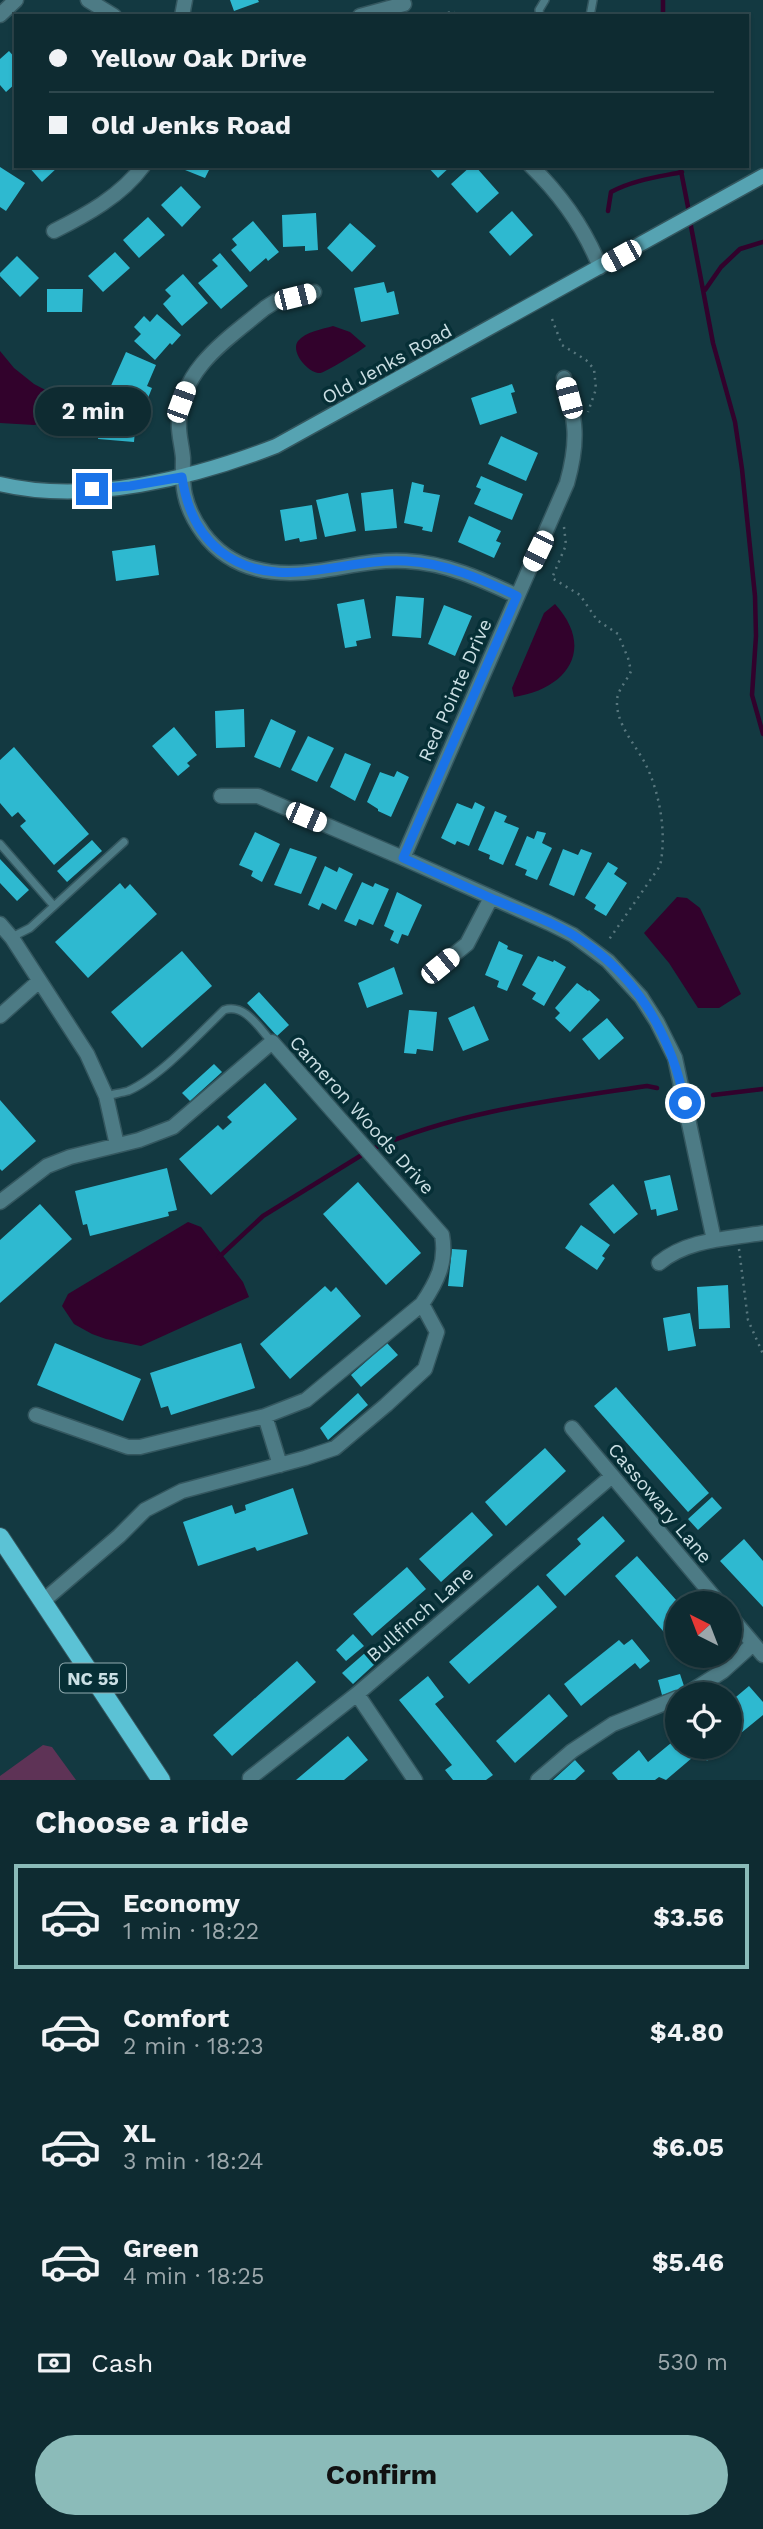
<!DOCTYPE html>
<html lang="en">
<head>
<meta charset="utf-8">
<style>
	:root { --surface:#0e2b31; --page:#173339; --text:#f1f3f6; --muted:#9ba7ab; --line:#2e474d; --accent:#8bbbb9 }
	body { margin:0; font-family:"Work Sans",sans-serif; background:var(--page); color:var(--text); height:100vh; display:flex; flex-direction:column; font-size:26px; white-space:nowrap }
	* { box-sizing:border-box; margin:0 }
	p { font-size:23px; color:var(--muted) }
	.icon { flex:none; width:38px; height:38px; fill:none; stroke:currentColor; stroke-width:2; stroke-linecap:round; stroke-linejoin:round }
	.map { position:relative; height:1780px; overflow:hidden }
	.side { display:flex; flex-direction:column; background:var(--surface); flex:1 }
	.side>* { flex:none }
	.guide { position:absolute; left:14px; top:14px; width:735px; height:154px; border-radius:0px; box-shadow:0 2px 5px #0004,0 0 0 2px var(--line); display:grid; align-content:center; height:154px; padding:0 35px; background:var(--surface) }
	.needle { width:46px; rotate:318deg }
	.controls { position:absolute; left:665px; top:1591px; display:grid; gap:14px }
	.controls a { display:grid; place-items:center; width:77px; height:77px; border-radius:50%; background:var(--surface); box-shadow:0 2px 5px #0004,0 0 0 2px var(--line); font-size:35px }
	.end { position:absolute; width:32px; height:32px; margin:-16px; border:9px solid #1a73e8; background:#fff; box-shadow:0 0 0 4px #fff }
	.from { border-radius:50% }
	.bubble { position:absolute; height:49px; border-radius:24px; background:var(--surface); box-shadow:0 2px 5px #0004,0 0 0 2px var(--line); font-size:23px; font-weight:700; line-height:49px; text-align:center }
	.car { position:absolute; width:21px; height:42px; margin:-21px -10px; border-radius:9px; box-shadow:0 0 5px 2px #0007; background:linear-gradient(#fff 24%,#345 0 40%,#fff 0 76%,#345 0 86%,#fff 0) }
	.guide b { display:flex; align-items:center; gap:24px; height:66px; font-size:26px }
	.guide b+b { border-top:2px solid var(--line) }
	.guide i { width:18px; height:18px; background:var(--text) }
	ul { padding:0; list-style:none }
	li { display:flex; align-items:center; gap:21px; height:105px; margin:0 14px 10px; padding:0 21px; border:4px solid transparent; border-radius:0px }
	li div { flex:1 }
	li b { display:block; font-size:26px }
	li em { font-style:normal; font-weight:700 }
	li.current { border-color:var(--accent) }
	li>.icon { width:63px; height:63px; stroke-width:1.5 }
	h2 { padding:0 35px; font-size:32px; line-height:84px }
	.pay { display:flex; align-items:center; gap:18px; height:77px; padding:0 35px; font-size:26px }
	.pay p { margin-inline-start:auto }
	.cta { display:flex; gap:14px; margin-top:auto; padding:14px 35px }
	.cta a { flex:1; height:80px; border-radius:42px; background:var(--accent); color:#111; font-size:28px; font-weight:700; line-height:80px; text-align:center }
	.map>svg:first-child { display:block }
</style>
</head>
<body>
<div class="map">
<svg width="763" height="1780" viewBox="0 0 763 1780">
	<rect width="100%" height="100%" fill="#133941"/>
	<!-- green -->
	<path fill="#5e3356" d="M43,1745L52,1747L76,1780H0V1776Z"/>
	<!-- water -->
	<path fill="#32022c" d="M333,326L350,332L366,346C362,350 323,374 320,373C308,373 290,352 298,341C305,332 323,329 333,326Z
		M0,351L14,368L34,384L55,395L59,408L49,422L34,425L0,423Z
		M555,604C596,649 567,689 514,697L512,688L544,613Z
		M677,897L687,898L700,908L741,994L719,1008H698L669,963L644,933Z
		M188,1222L201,1227L243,1282L249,1297L141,1346L106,1339L92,1334L74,1324L62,1306L68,1294Z"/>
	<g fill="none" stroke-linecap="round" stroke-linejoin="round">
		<!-- stream -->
		<path stroke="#32022c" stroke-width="4.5" d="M663,16V0
			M680,166L689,212
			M608,211L611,192C633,180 658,177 682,172
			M690,221L713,343L735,422L742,469L755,596L756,636L752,695L763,734
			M705,290L721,267L740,249L763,242
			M713,1095L763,1089
			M372,1149C459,1111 554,1100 647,1086L657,1088
			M219,1257L263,1216L365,1153"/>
	</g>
	<!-- building -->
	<path fill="#2eb9d0" d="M230,0H258L259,2L234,11Z
		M9,51L16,59V83L6,92L0,85V59Z
		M28,166H59L42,182Z
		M187,166H211L205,178L185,170Z
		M427,166H451L438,178Z
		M471,166H475L499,193L477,213L451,184Z
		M0,167L25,183L6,211L0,207Z
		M181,186L201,207L182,227L161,205Z
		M512,211L533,235L510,256L489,232Z
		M316,213L318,250L305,251V246L283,247L282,215Z
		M148,217L165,235L139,258L123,240Z
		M253,221L279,252L268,261L266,258L250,272L231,250L237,245L232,239Z
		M350,223L376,246L352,272L327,248Z
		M115,252L130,268L103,292L88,276Z
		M220,253L248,286L221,309L198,283L218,266L212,260Z
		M17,256L39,278L20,297L0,276V273Z
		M183,274L208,303L182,326L163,304L171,296L165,290Z
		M384,282L387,293L394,291L399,314L361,322L354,288Z
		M47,289H83L82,312H47Z
		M157,314L181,335L172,345L170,343L155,360L134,341L141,334L134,327L144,316L150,322Z
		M126,352L156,365L147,386L152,388L146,403L110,388Z
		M512,384L515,392L511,393L517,413L480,425L471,398Z
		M101,404L137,407L134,442L98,439Z
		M501,436L538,453L526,481L488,464Z
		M481,476L523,494L512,520L474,504L481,489L476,487Z
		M412,482L424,485L423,492L440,495L432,532L422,530L423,527L404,523Z
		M393,489L397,528L365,531L361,493Z
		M348,493L356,531L325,537L316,500Z
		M312,505L317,539L300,542L299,538L285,541L280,510Z
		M469,516L501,531L496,541L501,543L494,558L458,542Z
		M155,545L159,575L116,581L112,551Z
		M396,596L424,598L421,638L392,636Z
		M364,599L371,638L356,641L357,646L345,648L337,604Z
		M444,605L472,616L455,656L428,644Z
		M244,709L245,747L216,748L215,711Z
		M271,719L296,731L280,768L254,757Z
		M174,727L197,755L187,763L190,766L178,776L152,746Z
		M308,736L334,748L317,782L291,770Z
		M14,747L89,834L54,865L20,826L26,821L18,812L12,817L0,803V760Z
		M345,753L371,764L355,801L330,787Z
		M397,771L409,777L391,817L378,811V809L367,802L380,772L394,777Z
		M475,802L485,807L469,846L457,841L455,845L441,838L457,803L472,809Z
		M495,811L507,816L504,822L519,828L503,865L489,859L490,855L478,850Z
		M537,831L546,833L542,843L552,848L537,880L525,875L527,870L515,865L527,836L534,839Z
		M255,832L280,844L262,882L251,876L253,871L239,865Z
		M92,840L102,851L67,882L57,871Z
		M290,848L317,857L301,894L274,885Z
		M563,849L578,855L581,849L592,853L574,896L549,885Z
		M0,859L29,890L17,901L0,883Z
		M608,862L618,868L614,874L627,883L606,916L594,909L596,905L585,898Z
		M325,866L337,872L339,867L353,874L336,910L322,903L319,910L308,905Z
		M362,882L373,887L375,883L389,889L373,925L359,919L356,926L344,921Z
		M120,883L125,889L130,884L157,914L88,978L55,942Z
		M397,892L422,905L408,936L402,934L398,944L390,940L394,931L384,926Z
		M499,941L508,946L507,949L523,955L507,991L497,987L499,981L485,975Z
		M182,951L212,986L142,1048L111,1012Z
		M538,956L553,962L554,960L566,967L544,1006L532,999L536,993L522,985Z
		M394,967L403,994L367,1008L358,983Z
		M577,983L588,991L589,990L600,1000L570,1032L555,1018L560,1013L555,1008Z
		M259,992L289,1025L277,1036L247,1003Z
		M474,1006L489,1040L463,1051L448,1018Z
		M409,1010L437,1012L433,1051L417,1049L416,1054L404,1053Z
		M607,1018L624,1038L599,1060L582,1039Z
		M214,1064L222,1072L190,1101L182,1093Z
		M265,1083L297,1119L211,1195L179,1159L218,1125L223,1130L232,1122L227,1117Z
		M0,1100L36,1141L2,1171L0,1169Z
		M167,1168L177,1210L168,1212L169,1216L90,1236L87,1224L83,1225L75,1191Z
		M670,1175L678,1210L657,1216L656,1209L651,1210L644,1181Z
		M358,1182L421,1253L386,1285L323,1214Z
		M613,1184L638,1214L614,1234L589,1204Z
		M40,1204L72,1239L0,1303V1240Z
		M581,1225L610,1245L602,1256L605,1258L597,1270L565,1248Z
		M452,1249L467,1250L463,1287L448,1286Z
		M728,1285L730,1328L699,1329L697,1287Z
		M325,1286L331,1292L336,1287L361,1316L290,1379L260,1344Z
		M690,1313L696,1346L668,1351L663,1318Z
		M55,1343L141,1379L123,1421L37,1385Z
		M241,1343L255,1388L171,1415L168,1406L161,1408L150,1373Z
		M387,1343L398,1355L361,1387L351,1375Z
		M616,1387L709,1493L688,1512L594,1406Z
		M358,1393L368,1405L328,1440L320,1428Z
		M545,1448L566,1471L506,1526L485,1502Z
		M293,1488L308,1534L257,1551L255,1547L198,1566L183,1522L232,1505L235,1514L246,1510L245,1505Z
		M712,1497L722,1508L698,1530L688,1519Z
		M472,1512L493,1535L441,1582L419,1559Z
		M603,1516L625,1541L565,1596L546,1575L581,1544L577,1539Z
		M744,1539L763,1561V1607L720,1561Z
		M637,1556L677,1601V1647L615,1576Z
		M407,1567L426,1589L372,1636L353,1614Z
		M538,1585L557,1607L469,1684L449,1662Z
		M353,1634L364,1646L346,1661L336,1650Z
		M632,1639L650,1661L640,1669L635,1663L581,1706L564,1684L619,1640L624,1645Z
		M366,1652L376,1663L353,1684L342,1673Z
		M297,1661L316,1682L232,1756L213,1735Z
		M680,1674L685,1689L662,1695L658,1680Z
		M428,1676L444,1697L435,1704L493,1775L486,1780H453L445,1770L452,1765L399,1700Z
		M749,1686L763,1702V1715L730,1742V1702Z
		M549,1694L568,1716L515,1763L496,1741Z
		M348,1736L368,1760L344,1780H296Z
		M677,1738V1746H724L707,1761L699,1752L666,1780L659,1777L655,1780H618L612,1773L639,1750L648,1762Z
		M575,1760L585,1771L575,1780H553Z"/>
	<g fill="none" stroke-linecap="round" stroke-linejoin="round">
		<!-- lane casing -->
		<g stroke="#34575f" stroke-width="10">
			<path id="lane" d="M540,16L539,10L545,0
				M590,16L593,0
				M0,844L54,906
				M12,937L30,928L124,842
				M106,1096C113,1094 121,1093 128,1091C160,1077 199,1034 224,1010C245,1003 259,1028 272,1042"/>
		</g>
		<!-- street casing -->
		<g stroke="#34575f" stroke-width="17">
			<path id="street" d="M88,0L114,16
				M0,15L16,0
				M182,16L185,0
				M360,16L404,4
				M531,166C562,196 584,227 600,267
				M54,231C86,215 121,196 143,166
				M314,292L276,301L265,308C228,339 181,368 179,421C178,434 182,445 183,458C183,471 182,482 185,495C188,509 195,522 203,533C231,571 273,577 317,571C347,567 376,559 406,561C446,563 481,579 517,596
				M221,796H258L403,858L549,923L573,935L608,961L641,997L657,1022L675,1058L714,1240
				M403,858L567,483C579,440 576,421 564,378
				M0,924L12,938L87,1054L106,1096L117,1145
				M440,966L467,944L491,898
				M0,1016L38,982
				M0,1202L47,1166L70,1157L139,1140L173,1127L272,1042L442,1235C447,1262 437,1282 422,1304L306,1400L265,1416L140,1447H128L36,1415
				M659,1263C688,1239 727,1239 763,1233
				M265,1416L280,1465
				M572,1428L719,1603
				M42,1602L119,1536L145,1510L182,1491L305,1458L335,1448L386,1405L425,1369L437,1332L422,1304
				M730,1616L763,1655
				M357,1694L415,1780
				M687,1694L723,1671L753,1644
				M250,1778L357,1694L612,1476
				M538,1780L572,1751L613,1724L677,1698"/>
		</g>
		<!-- secondary casing -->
		<g stroke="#34575f" stroke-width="17">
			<path id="secondary" d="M0,484C88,505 194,478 276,446L763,176"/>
		</g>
		<!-- primary casing -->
		<g stroke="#34575f" stroke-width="20">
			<path id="primary" d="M0,1537L161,1780"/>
		</g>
		<!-- path -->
		<path stroke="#58777e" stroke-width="2.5" stroke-dasharray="2 5" stroke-linecap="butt" d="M427,15L455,12
			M552,319L562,345L586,360L594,369L596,389L588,412
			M564,527L566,545L552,578L580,595L597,620L618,634L628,658L631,671C627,681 617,690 617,701C616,725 636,745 646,765C660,794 667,834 660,866L608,941
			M739,1249L748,1320L763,1354"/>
		<!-- lane -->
		<use href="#lane" stroke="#4d7b85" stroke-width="7"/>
		<!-- street -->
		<use href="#street" stroke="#4d7b85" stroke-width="14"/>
		<!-- secondary -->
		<use href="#secondary" stroke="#56a3b2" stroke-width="14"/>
		<!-- primary -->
		<use href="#primary" stroke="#5bc2d5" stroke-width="18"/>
	</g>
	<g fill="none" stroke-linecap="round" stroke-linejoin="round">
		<!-- route -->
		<path stroke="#1a73e8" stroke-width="9" d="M92,489L130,486L182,477C186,505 196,532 220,551C276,595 343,557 406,561C446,563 481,579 517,596L403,858C433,872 464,886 495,900C521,911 549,920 573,935C635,972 671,1034 685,1103"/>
	</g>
	<g text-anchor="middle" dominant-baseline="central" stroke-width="7" stroke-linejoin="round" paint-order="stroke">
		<!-- shield labels -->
		<rect fill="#062f36" stroke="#91abb0" stroke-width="2" x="60" y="1663.5" width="66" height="29" rx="5"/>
		<g font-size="18" font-weight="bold" fill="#cce0e5">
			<text x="93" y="1678">NC 55</text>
		</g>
		<!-- street labels -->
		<g font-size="19" fill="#cce0e5" stroke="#062f36">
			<text transform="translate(387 364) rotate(-29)">Old Jenks Road</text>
			<text transform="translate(455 690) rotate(-66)">Red Pointe Drive</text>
			<text transform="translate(362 1115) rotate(48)">Cameron Woods Drive</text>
			<text transform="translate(660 1503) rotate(50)">Cassowary Lane</text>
			<text transform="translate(420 1614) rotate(-41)">Bullfinch Lane</text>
		</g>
	</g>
</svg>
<div class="controls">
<a><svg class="needle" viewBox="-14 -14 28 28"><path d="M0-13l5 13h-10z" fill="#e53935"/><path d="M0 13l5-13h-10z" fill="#9ba7ab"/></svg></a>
<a><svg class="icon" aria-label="locate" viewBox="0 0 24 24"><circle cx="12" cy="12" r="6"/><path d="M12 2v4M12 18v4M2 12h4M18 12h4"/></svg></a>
</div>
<i class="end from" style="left:685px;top:1103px"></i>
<i class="end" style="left:92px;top:489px"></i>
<div class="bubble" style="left:35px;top:387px;width:116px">2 min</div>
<i class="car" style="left:621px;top:256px;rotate:241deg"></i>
<i class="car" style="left:295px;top:297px;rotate:76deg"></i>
<i class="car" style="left:569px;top:398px;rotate:345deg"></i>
<i class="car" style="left:181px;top:402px;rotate:20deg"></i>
<i class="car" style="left:538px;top:551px;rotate:206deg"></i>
<i class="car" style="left:306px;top:817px;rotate:113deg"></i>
<i class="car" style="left:440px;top:966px;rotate:51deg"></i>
<div class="guide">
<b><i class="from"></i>Yellow Oak Drive</b>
<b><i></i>Old Jenks Road</b>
</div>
</div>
<section class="side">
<h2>Choose a ride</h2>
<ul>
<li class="current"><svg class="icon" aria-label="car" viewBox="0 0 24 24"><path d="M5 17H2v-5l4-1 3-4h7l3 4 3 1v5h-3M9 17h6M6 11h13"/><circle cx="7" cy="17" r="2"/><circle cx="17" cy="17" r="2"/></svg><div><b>Economy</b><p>1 min · 18:22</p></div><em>$3.56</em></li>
<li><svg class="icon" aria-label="car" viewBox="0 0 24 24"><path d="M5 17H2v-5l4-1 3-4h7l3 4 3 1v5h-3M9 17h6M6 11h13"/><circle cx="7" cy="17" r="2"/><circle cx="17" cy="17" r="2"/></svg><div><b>Comfort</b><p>2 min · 18:23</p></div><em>$4.80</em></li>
<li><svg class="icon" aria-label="car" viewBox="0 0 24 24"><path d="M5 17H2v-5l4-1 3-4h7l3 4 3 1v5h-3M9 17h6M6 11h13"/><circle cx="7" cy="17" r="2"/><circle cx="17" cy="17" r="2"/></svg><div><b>XL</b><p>3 min · 18:24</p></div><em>$6.05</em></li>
<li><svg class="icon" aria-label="car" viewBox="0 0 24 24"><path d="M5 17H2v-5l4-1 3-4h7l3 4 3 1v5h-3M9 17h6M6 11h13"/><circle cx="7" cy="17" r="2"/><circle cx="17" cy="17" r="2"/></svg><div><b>Green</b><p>4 min · 18:25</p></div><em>$5.46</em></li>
</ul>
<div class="pay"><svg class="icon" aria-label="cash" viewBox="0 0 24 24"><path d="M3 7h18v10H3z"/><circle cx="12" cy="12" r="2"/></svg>Cash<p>530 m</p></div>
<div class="cta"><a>Confirm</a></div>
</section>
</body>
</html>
